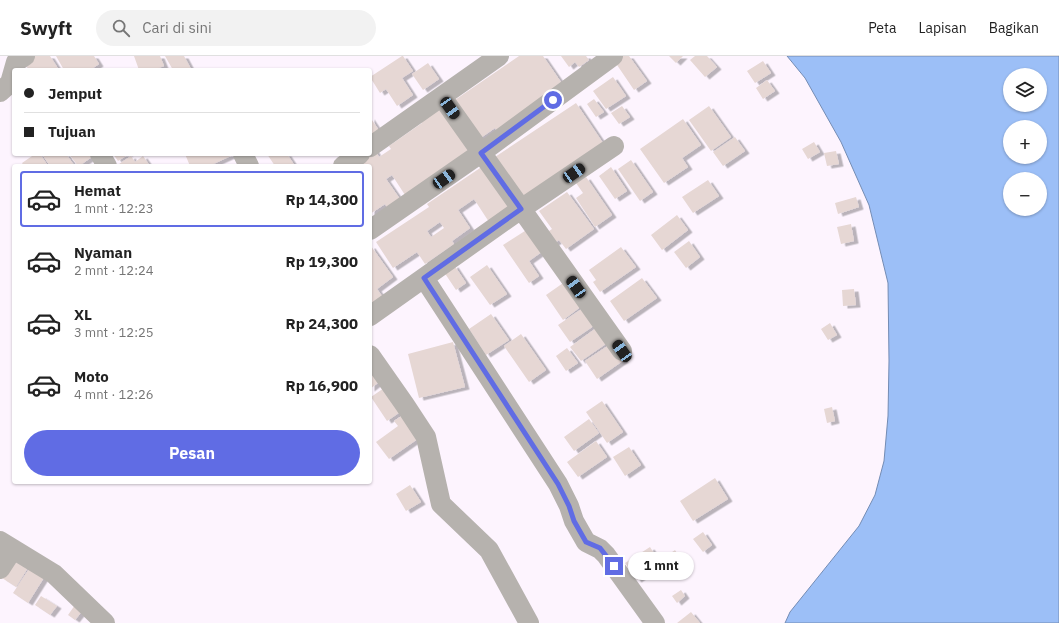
<!DOCTYPE html>
<html lang="id">
<head>
<meta charset="utf-8">
<style>
	:root { --surface:#fff; --page:#f2f2f2; --text:#222; --muted:#767676; --line:#e0e0e0; --accent:#606ce4 }
	body { margin:0; font-family:"IBM Plex Sans",sans-serif; background:var(--page); color:var(--text); height:100vh; display:flex; flex-direction:column; font-size:15px; white-space:nowrap }
	* { box-sizing:border-box; margin:0 }
	p { font-size:13px; color:var(--muted) }
	.icon { flex:none; width:22px; height:22px; fill:none; stroke:currentColor; stroke-width:2; stroke-linecap:round; stroke-linejoin:round }
	.map { position:relative; flex:1; overflow:hidden }
	.sheet { position:absolute; left:12px; top:108px; width:360px; height:320px; display:flex; flex-direction:column; background:var(--surface); border-radius:4px; box-shadow:0 1px 3px #0004 }
	.sheet>* { flex:none }
	.top-card { position:absolute; left:12px; top:12px; width:360px; height:88px; border-radius:4px; box-shadow:0 1px 3px #0004; display:grid; align-content:center; height:88px; padding:0 12px; background:var(--surface) }
	.buttons { position:absolute; left:1003px; top:12px; display:grid; gap:8px }
	.buttons a { display:grid; place-items:center; width:44px; height:44px; border-radius:50%; background:var(--surface); box-shadow:0 1px 3px #0004; font-size:20px }
	.end { position:absolute; width:18px; height:18px; margin:-9px; border:5px solid #606ce4; background:#fff; box-shadow:0 0 0 2px #fff }
	.from { border-radius:50% }
	.bubble { position:absolute; height:28px; border-radius:14px; background:var(--surface); box-shadow:0 1px 3px #0004; font-size:13px; font-weight:700; line-height:28px; text-align:center }
	.car { position:absolute; width:12px; height:24px; margin:-12px -6px; border-radius:5px; box-shadow:0 0 3px 1px #0007; background:linear-gradient(#222 24%,#8ab4d8 0 40%,#222 0 76%,#8ab4d8 0 86%,#222 0) }
	.top-card b { display:flex; align-items:center; gap:14px; height:38px; font-size:15px }
	.top-card b+b { border-top:1px solid var(--line) }
	.top-card i { width:10px; height:10px; background:var(--text) }
	ul { padding:7px 0 0; list-style:none }
	li { display:flex; align-items:center; gap:12px; height:56px; margin:0 8px 6px; padding:0 4px; border:2px solid transparent; border-radius:4px }
	li div { flex:1 }
	li b { display:block; font-size:15px }
	li em { font-style:normal; font-weight:700 }
	li.active { border-color:var(--accent) }
	li>.icon { width:36px; height:36px; stroke-width:1.5 }
	.cta { display:flex; gap:8px; margin-top:auto; padding:8px 12px }
	.cta a { flex:1; height:46px; border-radius:24px; background:var(--accent); color:#fff; font-size:16px; font-weight:700; line-height:46px; text-align:center }
	header { display:flex; align-items:center; gap:24px; box-sizing:border-box; height:56px; padding:0 20px; background:var(--surface); border-bottom:1px solid var(--line) }
	header strong { font-size:19px }
	nav { display:flex; gap:22px; margin-inline-start:auto; font-size:14px }
	.search { width:280px; height:36px; background:var(--page); display:flex; align-items:center; gap:10px; box-sizing:border-box; padding:0 14px; border-radius:22px; color:var(--muted); font-size:15px }
	.map>svg:first-child { display:block }
</style>
</head>
<body>
<header>
<strong>Swyft</strong>
<div class="search"><svg class="icon" aria-label="search" viewBox="0 0 24 24"><circle cx="10" cy="10" r="6"/><path d="M15 15l6 6"/></svg>Cari di sini</div>
<nav><a>Peta</a><a>Lapisan</a><a>Bagikan</a></nav>
</header>
<div class="map">
<svg width="1059" height="567" viewBox="0 0 1059 567">
	<defs>
		<filter id="shadow"><feDropShadow dx="4.5" dy="2.5" stdDeviation="0" flood-color="#0004"/></filter>
	</defs>
	<rect width="100%" height="100%" fill="#fdf4fe"/>
	<!-- water -->
	<path fill="#9cbff7" stroke="#748cb4" fill-rule="evenodd" d="M787,0H1059V567H785L790,556L859,470L875,439L884,405L888,360L889,305L888,227L869,149L841,86L805,22ZM1010,19H1040V49H1010ZM1010,71H1040V101H1010ZM1010,123H1040V153H1010Z"/>
	<!-- building -->
	<path fill="#e6d7d4" fill-rule="evenodd" filter="url(#shadow)" d="M35,0H50L59,14H29L24,7Z
		M56,0H94L99,8L90,14H64Z
		M134,0H160L164,10L153,14H139Z
		M165,0H184L191,13L193,12L195,14H173Z
		M402,0H403L413,15L402,22L413,39L397,50L386,33L380,37L370,21Z
		M519,0H543L563,29L499,78L495,72L479,83L452,46Z
		M561,0H586L589,4L579,11L575,6L569,11Z
		M623,0H629L647,25L634,34L615,6Z
		M669,0H683L676,7Z
		M695,0H707L717,11L705,21L690,4Z
		M763,5L771,17L755,27L747,15Z
		M428,7L439,23L423,34L412,18Z
		M613,21L626,40L606,53L593,35Z
		M767,24L775,35L763,43L756,32Z
		M594,43L604,56L596,61L587,48Z
		M576,47L605,90L520,145L492,103Z
		M622,50L630,61L619,68L611,57Z
		M709,50L731,81L711,95L689,64Z
		M438,51L469,95L405,139L392,119L386,123L402,146L389,154L385,148L370,158V110H356L374,93L379,101L391,93L389,90L422,67L420,63Z
		M370,61L382,79L370,87Z
		M683,63L701,89L682,102L688,111L664,127L640,93Z
		M735,81L745,95L723,110L713,96Z
		M814,86L820,96L808,103L802,93Z
		M836,95L839,108L827,110L824,97Z
		M35,98H40L48,110H24L22,107Z
		M42,98H66L74,109L50,110Z
		M69,98H96L79,110H78Z
		M113,98H129L118,105Z
		M185,98H235L209,110H190Z
		M267,98H287L295,110H275Z
		M131,100L135,106L143,100L150,110H116Z
		M631,104L653,136L640,145L618,113Z
		M483,110L511,152L489,166L474,143L458,154L470,172L452,185L454,188L425,208L417,196L393,212L376,186L429,151L427,148ZM440,166L444,172L431,181L427,175Z
		M611,111L627,135L615,143L599,120Z
		M586,121L612,159L595,171L576,142L583,137L576,127Z
		M708,124L719,140L693,157L682,141Z
		M567,136L594,173L566,193L559,184L553,188L546,177L552,173L539,155Z
		M856,141L859,151L838,158L835,147Z
		M677,159L688,174L662,194L651,179Z
		M851,168L854,185L841,188L837,171Z
		M528,173L543,195L529,205L539,220L529,227L503,189Z
		M689,185L700,201L686,212L674,196Z
		M370,190H371L393,221L377,233L384,243L370,253Z
		M621,191L636,211L600,236L593,226L596,224L589,214Z
		M454,209L466,227L456,234L444,216Z
		M487,209L507,238L490,249L470,221Z
		M642,222L657,242L624,265L610,245Z
		M566,225L583,249L563,264L546,239Z
		M854,233L856,249L843,250L842,234Z
		M586,250L598,267L570,286L558,269Z
		M491,258L509,284L486,299L469,273Z
		M830,267L837,279L828,284L821,273Z
		M599,270L610,285L581,305L570,291Z
		M521,278L546,314L529,326L504,290Z
		M453,286L465,331L419,342L408,298Z
		M612,287L624,304L597,323L585,305Z
		M567,292L578,307L566,315L556,300Z
		M370,313L379,326L370,333Z
		M387,330L403,354L387,365L371,341Z
		M602,345L623,376L607,387L586,356Z
		M832,351L835,365L827,367L824,353Z
		M403,359L419,382L389,403L376,386L398,370L394,365Z
		M589,363L599,377L574,395L564,381Z
		M596,385L607,401L578,421L567,406Z
		M629,391L641,409L625,420L613,401Z
		M715,422L728,443L693,465L680,445Z
		M410,429L421,446L406,455L396,438Z
		M703,476L712,489L703,496L693,483Z
		M650,491L661,508L637,524L625,507Z
		M675,494L683,506L678,509L681,513L673,519L662,503Z
		M15,501L29,510L16,531L2,522Z
		M31,510L45,520L28,547L13,537Z
		M681,534L685,540L677,547L672,540Z
		M41,540L57,550L50,559L35,549Z
		M75,549L83,554L75,564L68,559Z
		M691,556L700,567H677Z"/>
	<g fill="none" stroke-linecap="round" stroke-linejoin="round">
		<!-- minor -->
		<path stroke="#b6b2ae" stroke-width="20" d="M0,36L10,27L16,6L25,0
			M442,41L622,295
			M370,91L499,0
			M100,98L107,110
			M243,98L249,110
			M343,110L360,98
			M370,174L481,97L613,0
			M424,222L558,428L569,450L574,465L586,486L600,493L606,499L655,567
			M370,260L521,153L614,90
			M370,299L405,349L426,381L441,448L489,494L529,567
			M0,485L54,518L105,567
			M0,513L13,493"/>
	</g>
	<g fill="none" stroke-linecap="round" stroke-linejoin="round">
		<!-- route -->
		<path stroke="#606ce4" stroke-width="5" d="M553,44L481,97L521,153L424,222L558,428L569,450L574,465L586,486L600,492L614,510"/>
	</g>
</svg>
<div class="buttons">
<a><svg class="icon" aria-label="layers" viewBox="0 0 24 24"><path d="M12 4l9 5-9 5-9-5zM3 14l9 5 9-5"/></svg></a>
<a>+</a>
<a>−</a>
</div>
<i class="end from" style="left:553px;top:44px"></i>
<i class="end" style="left:614px;top:510px"></i>
<div class="bubble" style="left:628px;top:496px;width:66px">1 mnt</div>
<i class="car" style="left:450px;top:52px;rotate:145deg"></i>
<i class="car" style="left:574px;top:117px;rotate:56deg"></i>
<i class="car" style="left:444px;top:123px;rotate:55deg"></i>
<i class="car" style="left:576px;top:231px;rotate:325deg"></i>
<i class="car" style="left:622px;top:295px;rotate:325deg"></i>
<div class="top-card">
<b><i class="from"></i>Jemput</b>
<b><i></i>Tujuan</b>
</div>
<section class="sheet">
<ul>
<li class="active"><svg class="icon" aria-label="car" viewBox="0 0 24 24"><path d="M5 17H2v-5l4-1 3-4h7l3 4 3 1v5h-3M9 17h6M6 11h13"/><circle cx="7" cy="17" r="2"/><circle cx="17" cy="17" r="2"/></svg><div><b>Hemat</b><p>1 mnt · 12:23</p></div><em>Rp 14,300</em></li>
<li><svg class="icon" aria-label="car" viewBox="0 0 24 24"><path d="M5 17H2v-5l4-1 3-4h7l3 4 3 1v5h-3M9 17h6M6 11h13"/><circle cx="7" cy="17" r="2"/><circle cx="17" cy="17" r="2"/></svg><div><b>Nyaman</b><p>2 mnt · 12:24</p></div><em>Rp 19,300</em></li>
<li><svg class="icon" aria-label="car" viewBox="0 0 24 24"><path d="M5 17H2v-5l4-1 3-4h7l3 4 3 1v5h-3M9 17h6M6 11h13"/><circle cx="7" cy="17" r="2"/><circle cx="17" cy="17" r="2"/></svg><div><b>XL</b><p>3 mnt · 12:25</p></div><em>Rp 24,300</em></li>
<li><svg class="icon" aria-label="car" viewBox="0 0 24 24"><path d="M5 17H2v-5l4-1 3-4h7l3 4 3 1v5h-3M9 17h6M6 11h13"/><circle cx="7" cy="17" r="2"/><circle cx="17" cy="17" r="2"/></svg><div><b>Moto</b><p>4 mnt · 12:26</p></div><em>Rp 16,900</em></li>
</ul>
<div class="cta"><a>Pesan</a></div>
</section>
</div>
</body>
</html>
